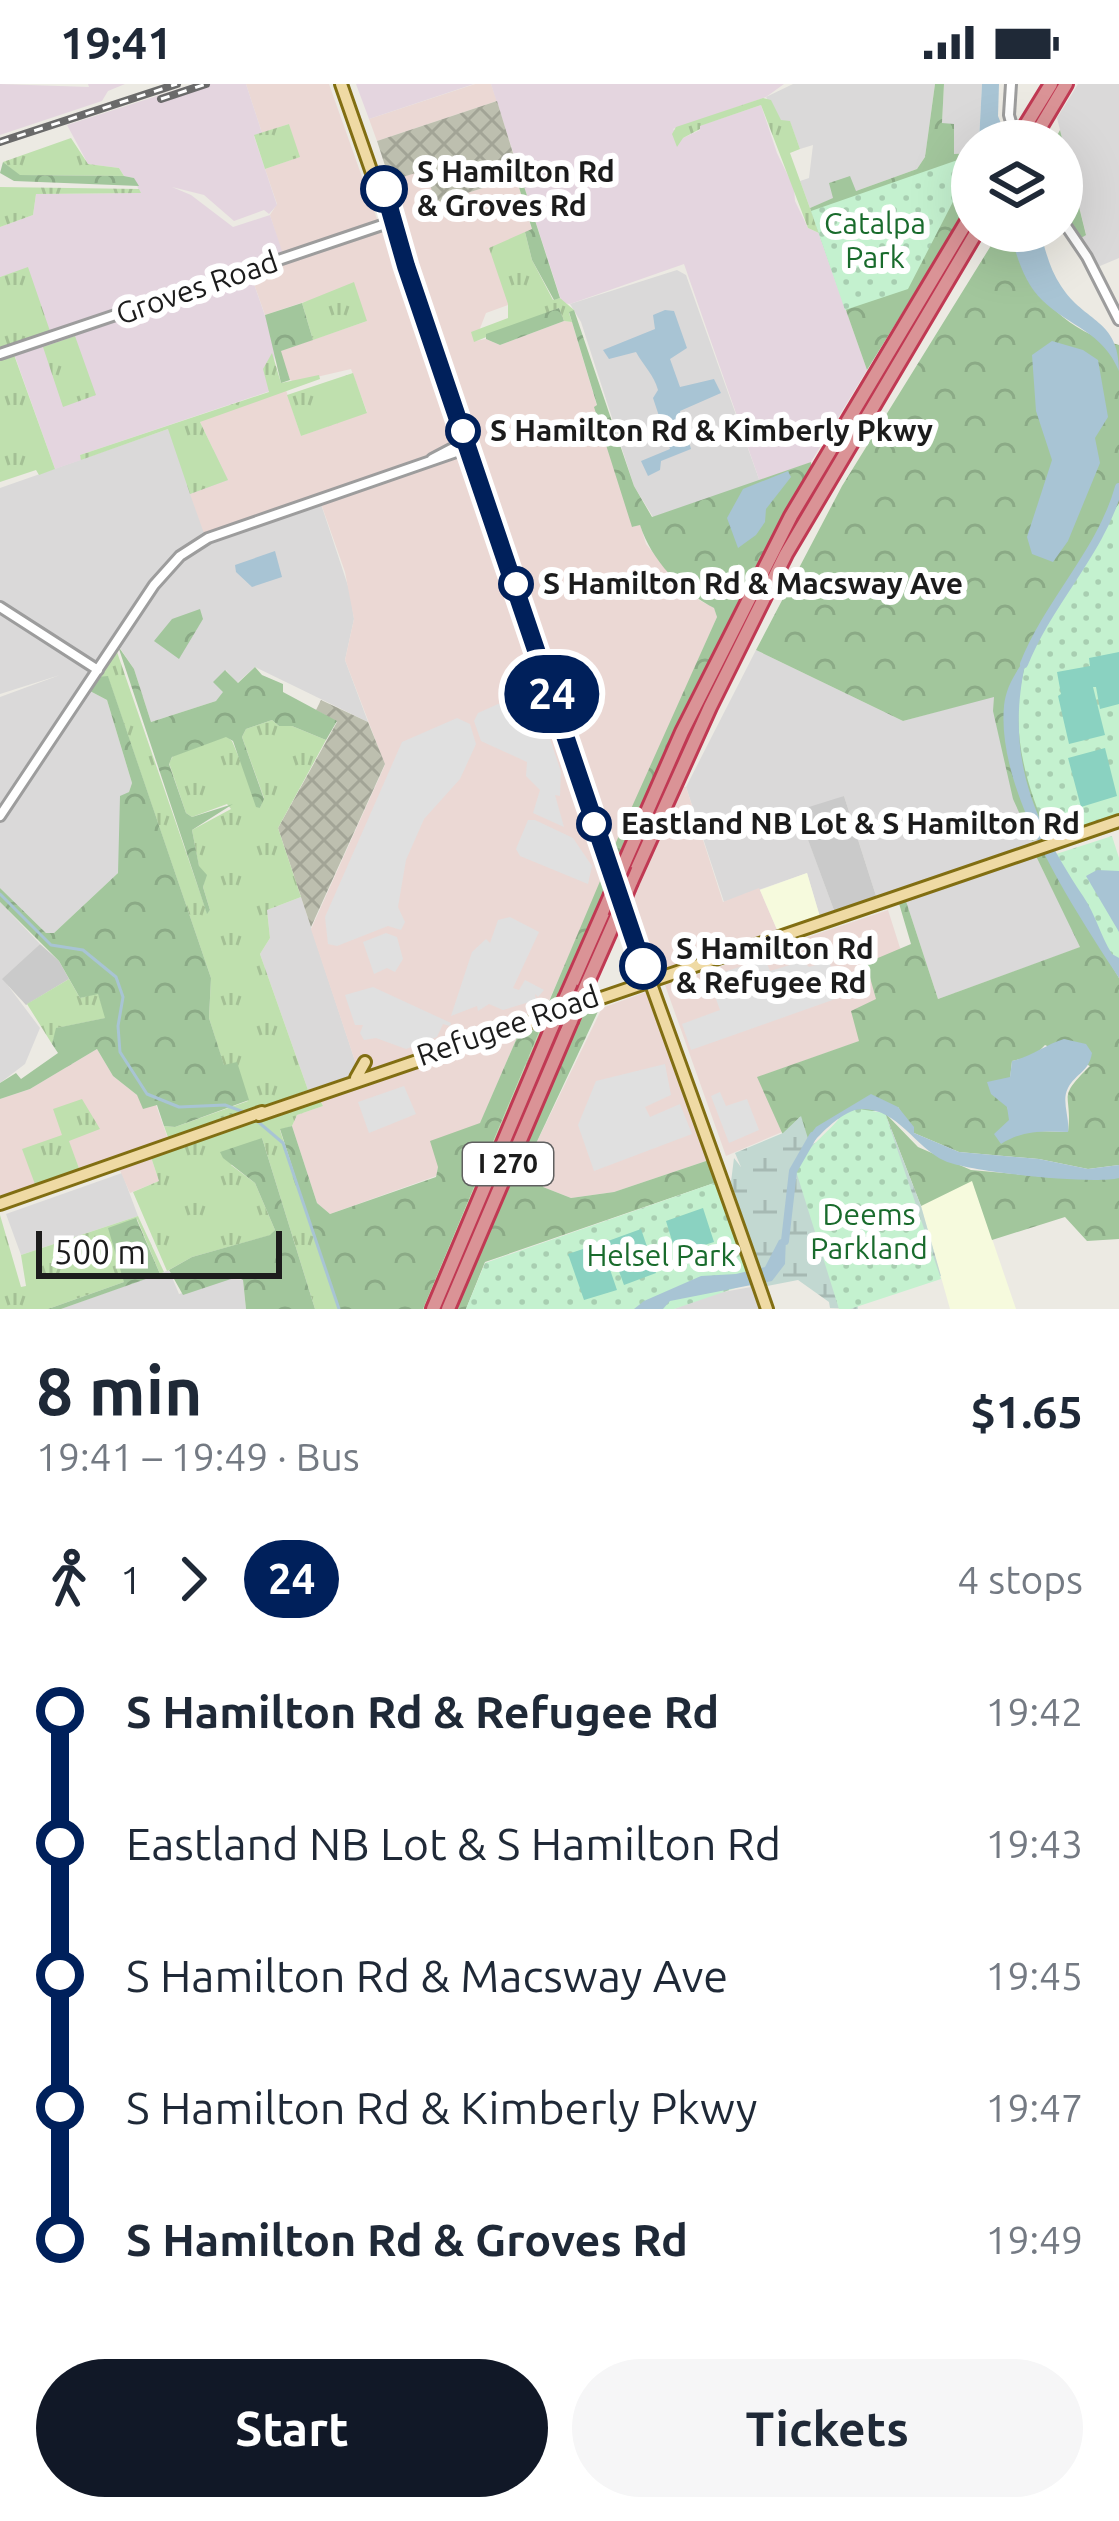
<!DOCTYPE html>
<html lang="en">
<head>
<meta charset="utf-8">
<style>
	:root { --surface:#fff; --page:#f6f6f7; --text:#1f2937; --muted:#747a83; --accent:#111827 }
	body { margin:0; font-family:Ubuntu,sans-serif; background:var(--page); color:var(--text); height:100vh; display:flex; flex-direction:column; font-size:45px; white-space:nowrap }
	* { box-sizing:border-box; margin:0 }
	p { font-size:39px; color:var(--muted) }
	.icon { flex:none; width:66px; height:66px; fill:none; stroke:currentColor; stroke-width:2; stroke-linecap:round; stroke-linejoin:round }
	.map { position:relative; height:1225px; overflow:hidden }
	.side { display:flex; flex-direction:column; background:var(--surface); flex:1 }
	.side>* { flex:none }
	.badge { padding:0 24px; border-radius:39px; font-size:42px; line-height:78px }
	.controls { position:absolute; left:951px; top:36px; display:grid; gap:24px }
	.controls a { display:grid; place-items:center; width:132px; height:132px; border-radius:50%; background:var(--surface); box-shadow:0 12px 48px #0002; font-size:60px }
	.scale { position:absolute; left:36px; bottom:30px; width:246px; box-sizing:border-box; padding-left:12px; border:6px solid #1c1c1c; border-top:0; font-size:33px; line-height:42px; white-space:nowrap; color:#1c1c1c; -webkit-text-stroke:9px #fff; paint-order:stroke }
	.map>.badge { position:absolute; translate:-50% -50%; box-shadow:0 0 0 6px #fff }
	.legs { display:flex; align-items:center; gap:18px; height:132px; padding:0 36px; font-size:39px }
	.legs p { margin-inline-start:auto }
	.summary { display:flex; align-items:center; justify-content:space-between; height:204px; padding:0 36px }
	h1 { font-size:66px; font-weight:700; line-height:90px }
	.cta { display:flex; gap:24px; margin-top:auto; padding:24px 36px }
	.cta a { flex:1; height:138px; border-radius:72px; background:var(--accent); color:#fff; font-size:48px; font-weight:700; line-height:138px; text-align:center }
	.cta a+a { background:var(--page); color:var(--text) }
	ul { padding:0 36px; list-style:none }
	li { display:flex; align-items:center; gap:42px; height:132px; font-size:45px }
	li i { display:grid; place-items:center; width:18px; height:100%; margin:0 15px; background:currentColor }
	li i::after { content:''; width:30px; height:30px; margin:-15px; border:9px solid; border-radius:50%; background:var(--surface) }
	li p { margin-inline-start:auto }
	li:first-child i { background:linear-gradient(#0000 50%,currentColor 0) }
	li:last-child i { background:linear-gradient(currentColor 50%,#0000 0) }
	.status { display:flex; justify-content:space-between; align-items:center; height:84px; padding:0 60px; background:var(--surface); direction:ltr }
	.status svg { height:33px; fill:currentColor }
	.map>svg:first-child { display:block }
	.residential { fill:#dad9d9 }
	.commercial { fill:#ebd8d4 }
	.industrial { fill:#e4d5df }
	.education { fill:#f6fadd }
	.religious { fill:#cacaca }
	.construction { fill:url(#construction-cross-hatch) }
	.grass { fill:url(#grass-tufts) }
	.forest { fill:url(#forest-crowns); fill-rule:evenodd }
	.wetland { fill:url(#wetland-marsh) }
	.park { fill:url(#park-dots) }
	.pitch { fill:#8ad2c1 }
	.parking { fill:#e0e0e0 }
	.water { fill:#a8c4d4 }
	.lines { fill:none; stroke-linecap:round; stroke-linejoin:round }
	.stream { stroke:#a8c4d4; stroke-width:3 }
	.river { stroke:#a8c4d4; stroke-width:8 }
	.tertiary-casing { stroke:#9d9d9d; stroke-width:14 }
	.primary-casing { stroke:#816e12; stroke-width:16 }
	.motorway-casing { stroke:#c03953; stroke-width:18 }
	.tertiary { stroke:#fff; stroke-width:8 }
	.primary { stroke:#efdaa4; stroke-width:10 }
	.motorway { stroke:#da9396; stroke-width:12 }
	.rail-casing { stroke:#6a6a6a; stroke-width:8 }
	.rail { stroke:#fff; stroke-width:3; stroke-dasharray:9; stroke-linecap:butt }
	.motorway-bridge-casing { stroke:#c03953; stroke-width:18; stroke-linecap:butt }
	.motorway-bridge { stroke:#da9396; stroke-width:12 }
	.line-1-casing { stroke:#fff; stroke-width:27 }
	.line-1 { stroke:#00205b; stroke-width:18 }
	.stop-1-dot { fill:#fff; stroke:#00205b; stroke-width:6 }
	.labels { text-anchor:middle; stroke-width:12; stroke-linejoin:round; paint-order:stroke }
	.shield { fill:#fff; stroke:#606060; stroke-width:3 }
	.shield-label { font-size:27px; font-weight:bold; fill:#1c1c1c }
	.stop-label { font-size:30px; font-weight:bold; fill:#1c1c1c; stroke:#fff; text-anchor:start }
	.park-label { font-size:30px; fill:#196b2c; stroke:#fff }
	.street-label { font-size:30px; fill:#1c1c1c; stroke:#fff }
</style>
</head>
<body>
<div class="status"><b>19:41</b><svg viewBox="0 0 49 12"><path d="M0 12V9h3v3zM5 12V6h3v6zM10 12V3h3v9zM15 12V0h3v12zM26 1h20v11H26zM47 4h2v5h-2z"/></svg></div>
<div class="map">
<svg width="1119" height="1225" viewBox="0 0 1119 1225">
	<defs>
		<pattern id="construction-cross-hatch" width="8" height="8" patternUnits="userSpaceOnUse" patternTransform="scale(3)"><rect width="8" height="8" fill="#bdbfaf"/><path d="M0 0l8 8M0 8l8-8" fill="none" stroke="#a2a496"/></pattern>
		<pattern id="grass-tufts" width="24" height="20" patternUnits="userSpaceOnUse" patternTransform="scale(3)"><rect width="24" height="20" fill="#bfe0ae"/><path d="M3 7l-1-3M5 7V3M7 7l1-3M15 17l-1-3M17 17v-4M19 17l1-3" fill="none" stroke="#a4c095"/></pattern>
		<pattern id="forest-crowns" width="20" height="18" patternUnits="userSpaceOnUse" patternTransform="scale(3)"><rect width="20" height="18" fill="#a2c69c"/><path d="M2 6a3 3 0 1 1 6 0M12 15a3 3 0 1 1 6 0" fill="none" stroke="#8baa86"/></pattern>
		<pattern id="wetland-marsh" width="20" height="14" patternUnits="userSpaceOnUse" patternTransform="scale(3)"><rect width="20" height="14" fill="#c2d8d1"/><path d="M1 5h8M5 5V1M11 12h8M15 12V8" fill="none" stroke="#a6b9b3"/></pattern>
		<pattern id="park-dots" width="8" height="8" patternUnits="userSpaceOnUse" patternTransform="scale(3)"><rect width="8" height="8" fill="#c4f1cf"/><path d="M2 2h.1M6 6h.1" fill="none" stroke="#a8ceb1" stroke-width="1.8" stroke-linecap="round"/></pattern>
	</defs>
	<rect width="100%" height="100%" fill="#eceae3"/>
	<path class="residential" d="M793 0H935L925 73 917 85 856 107 830 99 834 114 810 124 800 97 809 94 813 61 800 65 790 38 781 37 766 13Z
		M944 0H982L979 57H972V69L954 70 942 40Z
		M1078 0H1119V174L1100 182H1095L1078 156 1086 150 1057 34Z
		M677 186 686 191 760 398 653 433 634 402 581 238 570 220Z
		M168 345 319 414 350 508 354 535 345 576 368 638 255 583 237 599 226 586 223 612 216 617 151 638 134 585 116 558 88 606 107 616 132 699 129 708 120 713 121 780 118 789 54 849H46L0 804V731L4 725 0 721V613L60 591 0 610V404Z
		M756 566 903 637 994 612 1032 756 1038 755 1040 759 877 815 844 712 800 733 835 829 820 833 807 789 724 818 686 703Z
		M1035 770 1081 863 938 915 905 814Z
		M301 813 359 989 308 1006 260 870 270 854 267 826Z
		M0 818 40 860 3 895 40 944 25 980 0 999Z
		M122 1089 138 1132 21 1171 6 1130Z
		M169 1186 179 1210 226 1195 243 1196 246 1225H61Z
		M751 1203 755 1204 763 1225H674L712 1210Z"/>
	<path class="commercial" d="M246 0H329L377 135 400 126 390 97 425 85 437 119 516 93 532 146 511 157 508 221 486 229 475 257 486 255 500 261 564 237 572 238 633 443 640 440 646 460 686 509 714 524 717 533 548 919 556 924 359 989 311 845 385 681 345 576 354 535 345 488 319 414 206 455 190 410 228 396 200 338 209 332 286 306 301 352 367 328 351 285 295 298 290 296 280 267 367 237 307 217 265 231 248 183 282 170 270 131 277 120 265 85 299 73 289 40 262 49Z
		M475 0H491L497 17 377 57 369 35Z
		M678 701 686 703 723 818 759 804 778 848 662 887 654 884 628 815Z
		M888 826 901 867 860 957 758 993 782 1048 726 1072 665 901Z
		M646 908 709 1076 614 1108 571 1114 543 1103 532 1068 602 924Z
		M519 949 480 1040 438 1083 436 1092 330 1130 317 1119 292 1042 297 1031 323 1022 320 1016Z
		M97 965 113 992 137 1011 156 1021 172 1066 151 1073 159 1097 130 1109 115 1075 80 1087 68 1056 62 1051 36 1103 0 1115V1015L30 1005Z"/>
	<path class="industrial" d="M0 0 89 3 88 0H125L108 7 102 17 0 51Z
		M194 0H246L262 49 254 52 277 121 269 130 264 126 234 137 204 111 172 103 191 111 233 143 270 131 283 170 248 183 276 263 270 307 80 371 81 376 55 385 12 264 28 184 0 193V143L33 131 36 110 140 109 134 94 124 92 119 84 88 80 67 41Z
		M356 0H474L369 35Z
		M491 0H784L766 13 673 45 683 54 700 46 699 42 761 21 777 69 794 104 795 117 808 144 819 149 867 286 811 378 760 398 684 180 570 220 562 219Z"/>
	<path class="education" d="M807 789 820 833 778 848 760 806Z
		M972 1096 1016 1225H950L921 1122Z"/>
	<path class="religious" d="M844 712 877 815 835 829 800 734 795 735 793 728Z
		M40 860 59 877 69 895 26 921 2 895Z"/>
	<path class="construction" d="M497 17 520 92 436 119 425 86 390 97 377 57Z
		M321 616 368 638 385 680 311 843 278 744 337 638 316 626Z"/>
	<path class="grass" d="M763 14 771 16 781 36 790 37 800 65 790 69 819 149 808 144 761 21 700 42V45L683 54 677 63 672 50 676 43Z
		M289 40 300 73 265 85 254 51Z
		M71 54 88 80 119 84 124 92 19 91 3 78Z
		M0 103 139 105 141 109 36 110 33 131 0 143Z
		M525 148 532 176 553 216 560 214 574 226 569 229 572 238 564 237 559 224 474 258 471 248 508 234V220L489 164Z
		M28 183 51 250 0 268V193Z
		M354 198 367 237 313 256 302 219Z
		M75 252 96 311 63 323 43 263Z
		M13 268 55 385 39 391 36 386 0 398V273Z
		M272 269 281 299 319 291 320 295 200 338 228 396 190 410 168 345 81 376 80 371 269 308 263 285Z
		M353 289 367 329 301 352 287 311Z
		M116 565 207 829 210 826 203 803 206 791 199 783 192 746 231 725 227 720 192 733 186 729 169 679 173 672 226 652 232 657 260 724 264 714 242 653 246 645 272 636 279 642H292L326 656 278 744 301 813 267 826 270 854 260 870 308 1006 169 1056 164 1042 175 1043 248 1017 224 982 209 934 211 894 108 593H97Z
		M69 895 80 914 98 909 106 934 57 944 52 960 27 920Z
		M549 938 428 1225H423L542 941Z
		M82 1015 100 1045 69 1057 80 1087 36 1103 22 1065 62 1051 53 1025Z
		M320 1016 323 1022 297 1031 292 1042 280 1046 338 1225H315L262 1054 231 1081 255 1099 275 1146 271 1151 192 1173 167 1187 133 1108 159 1097 151 1073Z
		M0 1131 21 1203 26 1202 21 1171 138 1132 164 1188 160 1190 137 1135 124 1198 48 1225H0Z"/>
	<path class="forest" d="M935 0H944L942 39 954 40V70L972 69V116L867 286 810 124 833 114 829 99 850 92 856 107 917 85 925 73Z
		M1060 46 1086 151 1078 156 1062 131V57H1054Z
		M3 78 20 91 124 92 134 94 139 102 14 97 0 89Z
		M522 96 560 214 554 216 532 176 525 148 532 145 517 97Z
		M1000 147H1010C1026 204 1060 245 1119 261V420L1063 504 1027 572 1048 751 1032 757 1013 715 993 627 994 613 903 637 756 566 842 402Z
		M302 219 313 256 281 267 290 296 281 299 265 231Z
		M559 224 564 237 500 261 486 255V250Z
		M574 226 634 402 652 433 811 378 812 384 705 588 618 781 613 765 717 533 714 524C680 506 652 477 640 441L632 443 594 323 597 321 569 228Z
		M200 525 203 535 179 575 154 557 172 535Z
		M118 562 134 585 151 638 216 617 223 608 213 598 225 586 238 599 255 583 262 591 283 600V608L337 637 326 656 292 642H279L272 636 246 645 242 653 264 715 260 724 256 723 233 657 226 653 172 673 169 680 186 729 192 733 233 720 192 746 199 782 207 791 203 803 210 826 207 830Z
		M108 592 211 894 209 934 224 981 237 978 249 1016 175 1043 164 1042 157 1021 143 1025 137 1011 113 992 97 965 30 1005 0 1015V999L16 989 21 995 58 969 52 960 56 944 105 934 98 910 80 914 59 877 0 818V804L46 849H54L118 789 120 712 129 708 132 699 107 616 88 606 97 593Z
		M1044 767 1119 894V1081L1088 1085 1039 1075 959 1068 914 1049 898 1023C867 1029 827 1029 807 1055L800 1033 783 1051 757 993 859 957 851 927 876 915 866 879 911 860 898 816 905 814 938 915 1080 863 1035 770ZM1045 961 1090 982C1055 1016 1073 1008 1068 1048L1035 1047 1015 1051 1007 1022 1012 977 1034 972Z
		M606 783 611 798 556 924 548 920Z
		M601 921 532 1068 543 1103 571 1114 614 1108 709 1076 717 1098 485 1178 466 1225H454L580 925Z
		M542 941 423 1225H338L280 1045 292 1042 317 1119 330 1130 436 1093 438 1083 430 1057 480 1039 519 949Z
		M885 1029 918 1063 971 1086 1058 1094H1119V1155L1087 1157 1065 1133 992 1156 972 1097 921 1122Z
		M262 1054 315 1225H246L243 1196 237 1193 183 1211 169 1186 192 1173 270 1151 275 1146 255 1099 223 1074 220 1068Z
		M136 1134 160 1190 61 1225H48L124 1198 108 1144Z"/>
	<path class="wetland" d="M885 1029 921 1122 941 1192 857 1218 858 1225 830 1224 829 1218 798 1196 751 1205 740 1170 752 1163 731 1098 734 1074 741 1083 735 1069 783 1049 801 1032 810 1061Z"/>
	<path class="park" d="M972 71V88L957 110 908 205 845 226 811 127Z
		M1119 420V733L1051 757C1008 664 1003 591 1063 504 1070 494 1079 485 1085 475 1097 457 1104 435 1119 420Z
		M1112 752 1119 774V875L1114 877 1053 771Z
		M859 1025 885 1029 941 1195 850 1225H839L796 1087C811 1056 827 1052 844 1028Z
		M717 1098 753 1198 674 1225H466L485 1179Z"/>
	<path class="pitch" d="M1119 568V620L1100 625 1096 603H1093L1105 651 1069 660 1058 612 1061 610 1057 588 1090 582 1089 574Z
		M1105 664 1117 712 1081 723 1068 674Z
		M703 1124 714 1158 676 1170 666 1137Z
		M641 1145 656 1189 624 1201 608 1157Z
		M601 1159 617 1206 584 1216 568 1170Z"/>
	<path class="parking" d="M498 620 527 626 539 634 548 649 561 688 560 712 555 711 564 743 533 729 540 706 526 692 527 678 481 657 474 637 478 629Z
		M457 634 470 640 476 660 460 695 424 735 406 776 398 823 405 838 401 846 388 842 337 862 328 860 325 833 402 658Z
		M528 736H535L573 754 592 782 588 800 520 772 516 765Z
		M510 833 539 848 513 904 519 906 525 896 544 906 538 913 535 910 536 916 503 926 489 920 478 927 477 922 451 932 472 868 486 855 490 859 498 836Z
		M386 849 397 853 403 875 395 888 387 884 374 890 363 858Z
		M765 875 770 887 803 877 809 883 829 877 841 913 691 966 682 940 720 926 708 893Z
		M373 903 451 939 450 942 443 940 437 953 406 965 376 954 364 956 360 949 363 941H355L345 911Z
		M665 980 671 1011 645 1023 650 1033 680 1020 692 1050 594 1087 578 1041 596 997Z
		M404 1002 416 1030 369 1049 358 1018Z
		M720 1008 726 1022 747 1015 759 1046 729 1059 711 1012Z"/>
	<path class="water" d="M982 0H999L998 32 1008 57H979Z
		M1010 147H1040C1045 165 1050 186 1061 202 1085 239 1119 235 1119 287 1102 247 1071 244 1042 216 1024 199 1016 171 1010 147Z
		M665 226 674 227 687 264 670 275 680 303 714 295 721 309 680 327 691 365 661 377 660 386 648 392 641 377 670 365 653 314 658 306C654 291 643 281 636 268L609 275 603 266 655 245 653 231Z
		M1052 257 1083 266 1098 276 1108 333 1095 354 1100 379 1068 457 1053 478 1032 470 1027 453 1052 376 1036 327 1032 271Z
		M788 387 791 393 766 425 765 438 756 451 738 464 727 434 743 405Z
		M275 467 282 493 252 503 236 488 235 481Z
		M1027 572C1004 667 1031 734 1083 812 1096 831 1100 851 1112 870L1119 874V894C1074 825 996 708 1004 622 1006 602 1016 588 1027 572Z
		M1097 786 1119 787V848L1086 792Z
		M1064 955 1086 960 1092 969C1089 988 1076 989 1068 1004 1061 1017 1070 1034 1068 1048 1043 1047 1023 1046 1001 1060L994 1050 1009 1036 1007 1023 991 1010 987 998 1010 993 1012 977C1032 972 1045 961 1064 955Z
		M871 1010 898 1023 914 1043V1049L959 1068 1039 1075 1088 1085 1119 1081V1094C1093 1101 970 1088 945 1077 914 1063 898 1024 861 1025 843 1026 821 1049 810 1062L807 1055 816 1043Z
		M786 1153 785 1180 772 1197 670 1217 663 1225H634L644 1217 701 1192 736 1190 765 1183 779 1156Z"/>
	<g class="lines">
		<path class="stream" d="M0 810 51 861 83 866 116 893 123 913 118 942 120 968 147 1010 179 1023 225 1021 249 1030
			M256 1036 283 1059 339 1225"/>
		<path class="river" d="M1024 580C1049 517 1101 468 1119 403
			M785 1157 793 1087 813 1052"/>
		<defs>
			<path id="tertiary" d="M1011 0 1009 31 1016 57
				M1062 136 1087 173 1119 236
				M0 270 394 137
				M432 375 451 365 467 363
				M0 523 98 586
				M0 732 154 501 180 472 208 454 468 364"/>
			<path id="primary" d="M341 0 542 577
				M542 575 566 655 595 726
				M591 720V730C648 896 710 1059 767 1225
				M356 994 365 978
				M259 1031 1119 737
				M0 1120 262 1028"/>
			<path id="motorway" d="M1016 57 1051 0
				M1032 57 1066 0
				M624 780 682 648 791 432 972 129
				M631 798 710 623 786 470 977 147
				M585 904 616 834
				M566 913 610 813
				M433 1225 552 943
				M448 1225 571 937"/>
		</defs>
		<use href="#tertiary" class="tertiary-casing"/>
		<use href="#primary" class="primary-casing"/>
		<use href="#motorway" class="motorway-casing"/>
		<use href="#tertiary" class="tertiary"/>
		<use href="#primary" class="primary"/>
		<use href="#motorway" class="motorway"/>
		<defs>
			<path id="rail" d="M161 15 206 0
				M0 58 177 0"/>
		</defs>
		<use href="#rail" class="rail-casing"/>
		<use href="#rail" class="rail"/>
		<defs>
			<path id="motorway-bridge" d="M610 813 624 780
				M616 834 631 798
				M571 937 585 904
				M552 943 566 913"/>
		</defs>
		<use href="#motorway-bridge" class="motorway-bridge-casing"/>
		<use href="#motorway-bridge" class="motorway-bridge"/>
	</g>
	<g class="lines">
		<defs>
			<path id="line-1" d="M384 105 406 182 643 882"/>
		</defs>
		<use href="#line-1" class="line-1-casing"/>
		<use href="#line-1" class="line-1"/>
	</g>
	<g class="stop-1-dot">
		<circle cx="384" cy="105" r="21"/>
		<circle cx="463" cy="347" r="15"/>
		<circle cx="516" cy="500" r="15"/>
		<circle cx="594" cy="740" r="15"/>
		<circle cx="643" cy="882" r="21"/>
	</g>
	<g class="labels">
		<rect class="shield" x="463" y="1059" width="90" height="42" rx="9"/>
		<g class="shield-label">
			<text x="508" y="1089">I 270</text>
		</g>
		<g class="stop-label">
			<text x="417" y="98">S Hamilton Rd<tspan x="417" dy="34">&amp; Groves Rd</tspan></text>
			<text x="490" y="357">S Hamilton Rd &amp; Kimberly Pkwy</text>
			<text x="543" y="510">S Hamilton Rd &amp; Macsway Ave</text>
			<text x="621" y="750">Eastland NB Lot &amp; S Hamilton Rd</text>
			<text x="676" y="875">S Hamilton Rd<tspan x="676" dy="34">&amp; Refugee Rd</tspan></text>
		</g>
		<g class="park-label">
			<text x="875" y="150">Catalpa<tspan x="875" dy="34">Park</tspan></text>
			<text x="869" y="1141">Deems<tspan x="869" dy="34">Parkland</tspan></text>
			<text x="661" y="1182">Helsel Park</text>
		</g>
		<g class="street-label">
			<text transform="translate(197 204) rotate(-19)" y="10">Groves Road</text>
			<text transform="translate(508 942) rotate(-19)" y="10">Refugee Road</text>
		</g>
	</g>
</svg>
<div class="controls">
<a><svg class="icon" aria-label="layers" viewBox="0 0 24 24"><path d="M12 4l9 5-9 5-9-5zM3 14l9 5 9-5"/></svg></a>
</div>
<div class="scale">500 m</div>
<b class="badge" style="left:552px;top:610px;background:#00205b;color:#fff">24</b>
</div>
<section class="side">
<div class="summary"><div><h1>8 min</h1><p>19:41 – 19:49 · Bus</p></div><b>$1.65</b></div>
<div class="legs"><svg class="icon" aria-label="walk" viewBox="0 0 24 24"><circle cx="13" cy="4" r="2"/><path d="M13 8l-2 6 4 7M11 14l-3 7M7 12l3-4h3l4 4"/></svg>1<svg class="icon" aria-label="forward" viewBox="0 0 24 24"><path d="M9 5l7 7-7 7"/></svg><b class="badge" style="background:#00205b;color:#fff">24</b><p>4 stops</p></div>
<ul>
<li><i style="color:#00205b"></i><b>S Hamilton Rd &amp; Refugee Rd</b><p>19:42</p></li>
<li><i style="color:#00205b"></i><span>Eastland NB Lot &amp; S Hamilton Rd</span><p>19:43</p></li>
<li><i style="color:#00205b"></i><span>S Hamilton Rd &amp; Macsway Ave</span><p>19:45</p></li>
<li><i style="color:#00205b"></i><span>S Hamilton Rd &amp; Kimberly Pkwy</span><p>19:47</p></li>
<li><i style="color:#00205b"></i><b>S Hamilton Rd &amp; Groves Rd</b><p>19:49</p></li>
</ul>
<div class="cta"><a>Start</a><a>Tickets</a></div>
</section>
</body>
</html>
